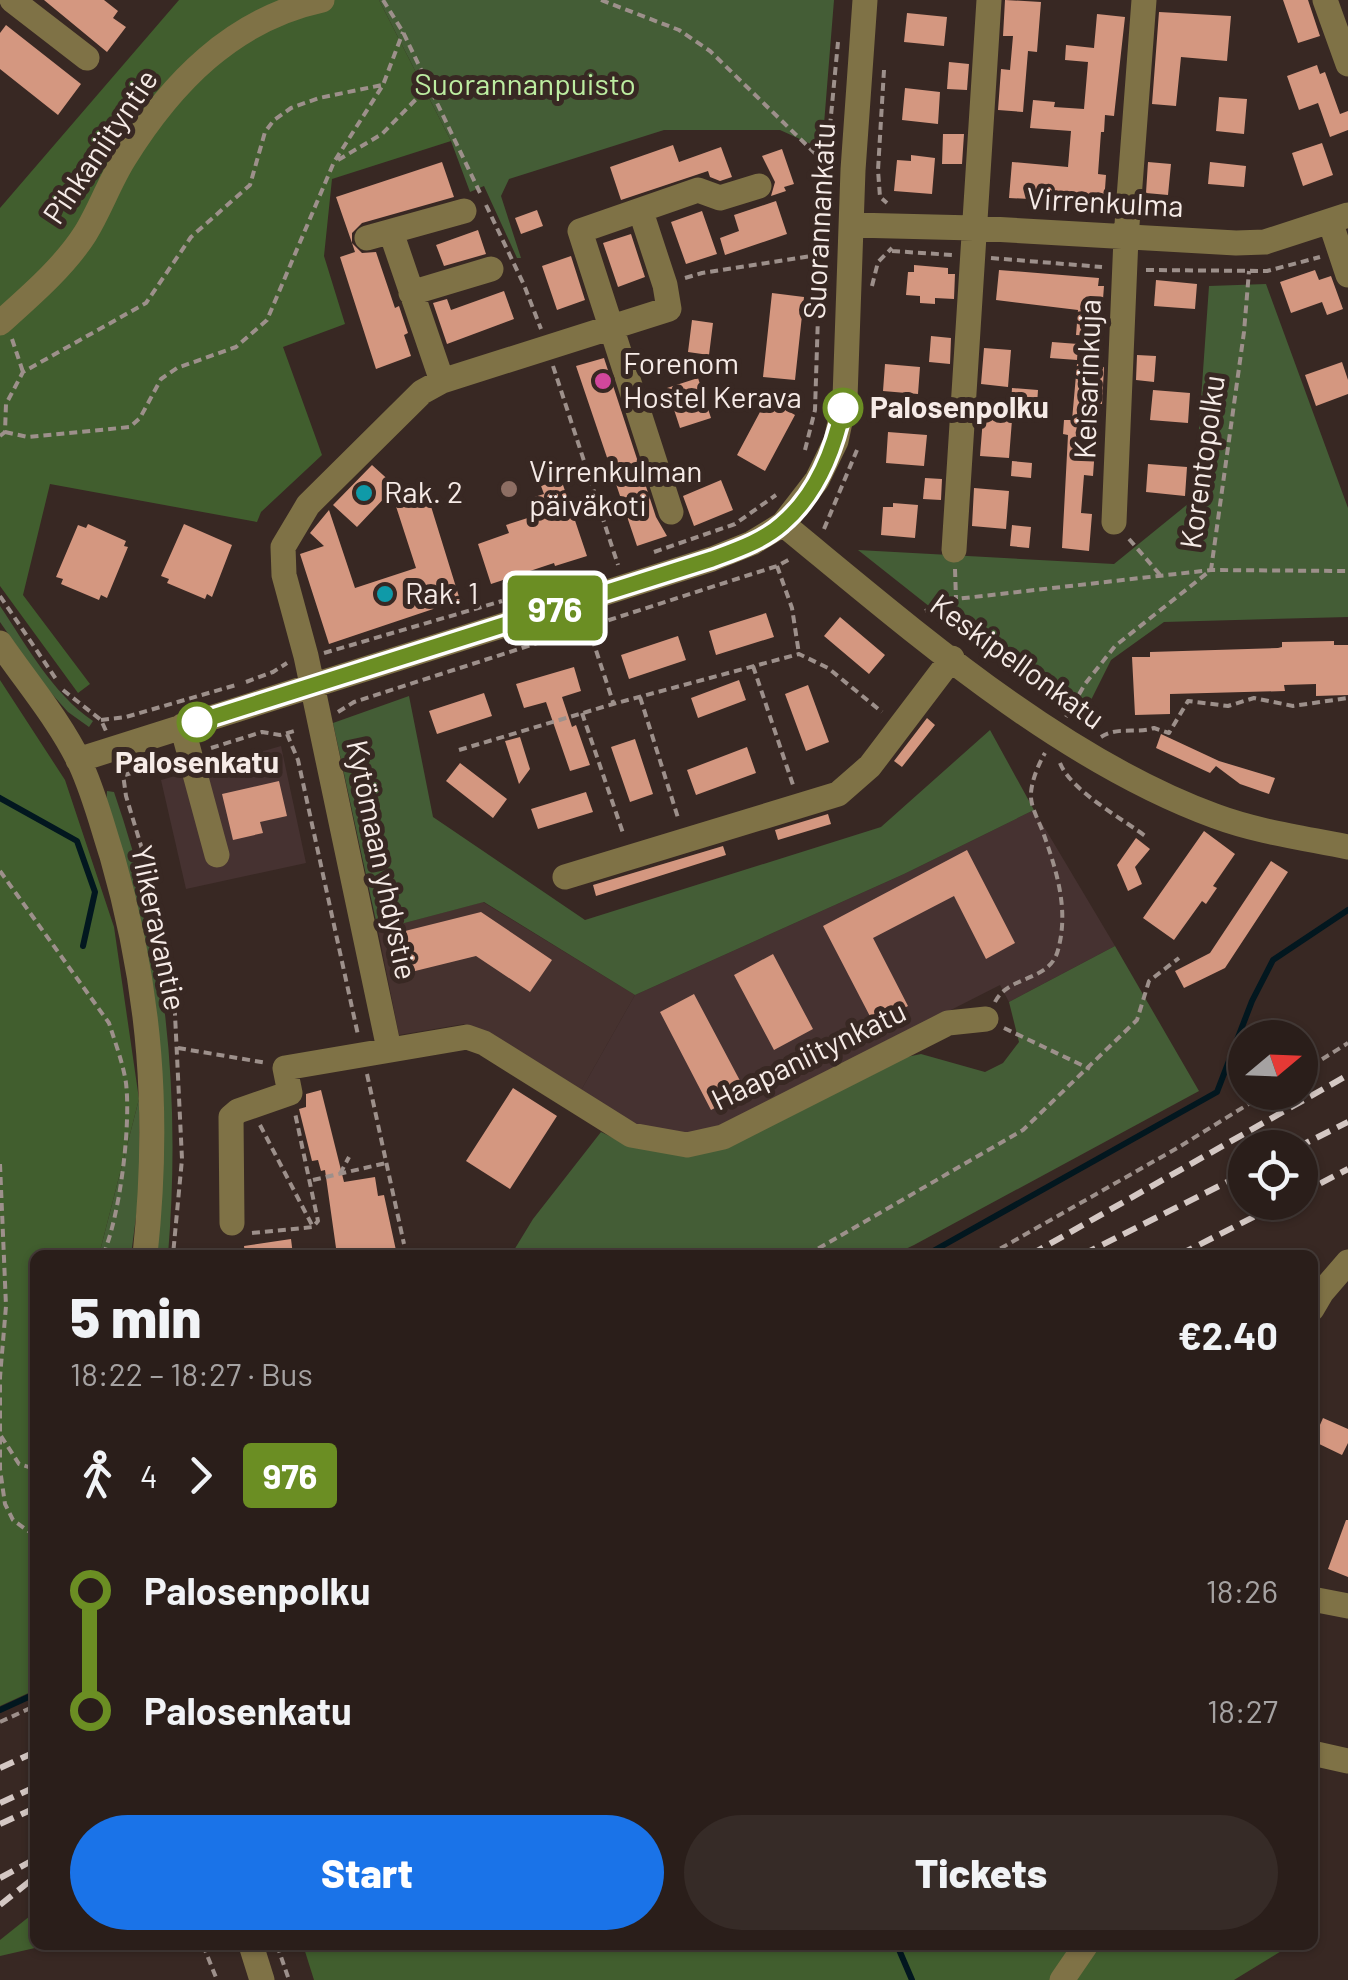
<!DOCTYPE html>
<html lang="en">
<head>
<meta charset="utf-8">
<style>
	:root { --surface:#2a1e1a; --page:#362b27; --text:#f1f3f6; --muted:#a5a2a2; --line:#463c39; --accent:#1a73e8 }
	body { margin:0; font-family:Barlow,sans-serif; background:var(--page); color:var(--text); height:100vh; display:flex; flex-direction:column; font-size:38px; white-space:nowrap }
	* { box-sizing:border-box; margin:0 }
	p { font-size:32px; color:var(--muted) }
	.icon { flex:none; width:55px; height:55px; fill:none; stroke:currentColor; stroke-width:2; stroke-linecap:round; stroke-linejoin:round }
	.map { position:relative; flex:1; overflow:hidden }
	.sheet { position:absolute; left:30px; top:1250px; width:1288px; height:700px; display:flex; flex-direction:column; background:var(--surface); border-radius:15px; box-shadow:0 2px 8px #0004,0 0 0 2px var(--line) }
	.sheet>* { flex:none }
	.badge { padding:0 20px; border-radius:8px; font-size:35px; line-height:65px }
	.needle { width:65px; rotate:71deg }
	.fabs { position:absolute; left:1228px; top:1020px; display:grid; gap:20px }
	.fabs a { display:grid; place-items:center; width:90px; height:90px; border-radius:50%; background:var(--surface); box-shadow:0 2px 8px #0004,0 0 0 2px var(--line); font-size:50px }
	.map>.badge { position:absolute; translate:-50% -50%; box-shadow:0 0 0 5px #fff }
	.legs { display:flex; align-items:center; gap:15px; height:110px; padding:0 40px; font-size:32px }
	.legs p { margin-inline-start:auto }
	.head { display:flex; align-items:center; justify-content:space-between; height:170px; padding:0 40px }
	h1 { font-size:55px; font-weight:800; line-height:75px }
	.button { display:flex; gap:20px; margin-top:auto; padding:20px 40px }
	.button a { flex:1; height:115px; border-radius:60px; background:var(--accent); color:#fff; font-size:40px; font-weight:800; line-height:115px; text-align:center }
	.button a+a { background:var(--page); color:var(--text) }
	ul { padding:0 40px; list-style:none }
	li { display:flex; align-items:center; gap:35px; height:120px; font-size:38px }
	li i { display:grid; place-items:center; width:15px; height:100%; margin:0 12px; background:currentColor }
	li i::after { content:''; width:25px; height:25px; margin:-12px; border:8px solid; border-radius:50%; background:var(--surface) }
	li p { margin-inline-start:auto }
	li:first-child i { background:linear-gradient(#0000 50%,currentColor 0) }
	li:last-child i { background:linear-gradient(currentColor 50%,#0000 0) }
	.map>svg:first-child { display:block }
	.commercial { fill:#46322f }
	.industrial { fill:#463231 }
	.green { fill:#445d36 }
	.forest { fill:#415e2e }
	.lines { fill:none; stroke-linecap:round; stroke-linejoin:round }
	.stream { stroke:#02171f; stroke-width:6 }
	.building { fill:#d49780 }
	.path { stroke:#9d908b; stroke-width:4; stroke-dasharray:8 5; stroke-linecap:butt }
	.minor { stroke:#7f7246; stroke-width:25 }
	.rail { stroke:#d4c8c4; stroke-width:6; stroke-dasharray:15 8; stroke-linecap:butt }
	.line-1-casing { stroke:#fff; stroke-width:22 }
	.line-1 { stroke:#6b8e23; stroke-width:15 }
	.hotel-dot { fill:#d1479c; stroke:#382823; stroke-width:4 }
	.stop-1-dot { fill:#fff; stroke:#6b8e23; stroke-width:5 }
	.education-dot { fill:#8d6e63; stroke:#382823; stroke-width:4 }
	.culture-dot { fill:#0f9aa8; stroke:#382823; stroke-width:4 }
	.labels { text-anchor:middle; stroke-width:10; stroke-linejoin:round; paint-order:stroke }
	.park-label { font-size:30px; fill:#bdeda1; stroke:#382823 }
	.street-label { font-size:30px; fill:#f6ebe7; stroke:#382823 }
	.poi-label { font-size:30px; fill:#f6ebe7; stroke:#382823; text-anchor:start }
	.stop-label { font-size:30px; font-weight:bold; fill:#f6ebe7; stroke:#382823; text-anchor:start }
</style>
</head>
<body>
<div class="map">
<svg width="1348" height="1980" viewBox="0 0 1348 1980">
	<rect width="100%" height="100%" fill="#382823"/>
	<path class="commercial" d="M483 902 635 995 579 1094 464 1024 399 1035 378 930Z"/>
	<path class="industrial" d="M281 746 306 863 186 889 161 780Z
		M1034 810 1115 946 1009 1002 1000 985 723 1126 688 1134 638 1126 579 1094 635 995 904 874Z"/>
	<path class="green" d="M379 0H834L822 149 780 130H664L509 179 501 196 521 258H517L484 186 470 192 451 141Z
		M1266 284 1348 508V617L1164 622 1111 660 1082 718 1011 671 858 550 1114 564 1194 499 1209 286Z
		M0 606C27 646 52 693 93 721L89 727 68 712 43 684 0 622Z
		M409 696 433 817 585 920 881 827 990 730 1034 810 904 874 635 995 484 902 378 930 333 723Z
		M107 791 114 792C167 944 181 1096 168 1255H153L160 1199 106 808Z
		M1115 946 1199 1091 914 1245 893 1255H511L533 1219 601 1132 628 1145 682 1154 902 1058 921 1054 985 1072 1003 1063 1019 1042 1009 1002Z
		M139 1099 140 1187 131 1255H99Z"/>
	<path class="forest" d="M179 0H379L451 141 332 179 324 256 345 324 283 347 322 455 261 512 257 522 50 484 23 595 90 684 78 693 0 586V208Z
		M0 680 65 780 114 927 139 1099 99 1255H35V1690L0 1706Z
		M35 1912V1945H48L0 1956V1940Z
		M303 1945H1291L1234 1980H314Z"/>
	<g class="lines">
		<path class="stream" d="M0 798 77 841 95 892 83 946
			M926 1255 1217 1092 1252 1001 1273 960 1348 910
			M0 1710 35 1694
			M897 1945 912 1980"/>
	</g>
	<path class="building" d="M44 0H104L118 11 113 18 126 27 107 52Z
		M1005 0 1041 2 1037 52 1028 51 1023 112 998 110 1001 69 1010 70 1013 36H1003Z
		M1283 0H1308L1320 36 1298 43Z
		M1159 12 1231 16 1227 61 1181 57 1176 106 1152 104Z
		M907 13 947 17 944 46 904 42Z
		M1097 14 1125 17 1114 116 1105 115 1104 132H1101L1098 174 1106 175 1104 203 1009 198 1012 162 1068 167 1071 131 1030 128 1033 100 1055 102 1054 107 1084 109 1088 62 1065 60 1066 45 1094 48Z
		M6 25 81 84 58 115 0 69V33Z
		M949 62 969 64 967 90 947 89Z
		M1317 65 1320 74 1325 72 1340 114 1348 111V130L1330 137 1318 103 1299 110 1287 76Z
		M905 88 940 92 938 124 902 120Z
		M1219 97 1247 99 1244 134 1216 131Z
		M943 134H964L962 164H942Z
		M1322 143 1333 175 1303 186 1292 153Z
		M673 145 679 162 721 147 732 177 720 181 710 177 708 171 621 200 610 167Z
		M782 149 794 184 784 187 786 191 771 196 775 182 762 156Z
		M911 155 935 158 932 194 894 191 897 160 911 161Z
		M442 162 454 197 362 223 352 233V243L336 197Z
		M1148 162 1171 164 1168 195 1146 193Z
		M1210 162 1246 166 1244 187 1208 184Z
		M776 201 787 234 725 255 720 238 739 231 734 215Z
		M537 210 543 226 521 234 515 218Z
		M702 211 717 254 686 264 671 222Z
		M478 230 486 254 444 266 436 245Z
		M631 234 645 277 618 287 603 243Z
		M352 243 362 253 376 252 395 308 399 306 408 333 404 335 411 356 376 369 340 257 355 252Z
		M571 256 585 300 557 310 542 266Z
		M914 265 948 268V274H955L954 299 935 298V304L920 303V296L906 295 908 272H914Z
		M999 270 1099 278 1098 286H1104L1102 312 1095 311 1093 336 1076 335 1078 310 996 300Z
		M1315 270 1319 280 1331 276 1343 309 1327 315 1322 302 1291 313 1280 282Z
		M1156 280 1197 284 1195 309 1154 306Z
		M504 291 514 319 447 344 433 303 447 299 451 310Z
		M772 293 804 297 795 380 763 377Z
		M692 320 713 323 709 355 688 352Z
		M931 336 951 338 950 364 929 362Z
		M1052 342 1078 344 1077 360 1050 358Z
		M984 348 1011 350 1008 387 981 384Z
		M1137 355 1156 356 1154 382 1136 380Z
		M604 358 656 517 667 536 637 546 576 366Z
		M1342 362 1348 380V394L1316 406 1305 375Z
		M885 364 920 367 918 394 883 391Z
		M1077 364 1104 367 1102 404H1092L1089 433 1096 434 1093 476 1084 475 1081 513 1092 514 1089 551 1062 548 1068 435 1063 434 1064 420H1072Z
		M698 378 711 418 680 428 667 388Z
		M1012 388 1038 390 1037 405 1011 403Z
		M1153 390 1190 393 1188 423 1150 420Z
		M767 399 795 415 765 471 737 455Z
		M983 418 1012 420 1009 458 980 456Z
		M888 432 927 435 924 466 886 463Z
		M1012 461 1032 463 1031 478 1011 476Z
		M1148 464 1187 467 1185 496 1146 492Z
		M372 465 404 494 425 487 460 600 329 644 300 554 324 546 310 533 329 510 355 588 416 568 391 491 357 527 333 505Z
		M925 478 942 479 941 500 923 499Z
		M561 479 587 556 555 566 554 563 491 584 478 544 509 533 506 525 537 515 531 498 544 494 541 486Z
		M721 480 733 510 694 526 683 496Z
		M974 488 1009 491 1006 529 972 526Z
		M893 503 918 505 915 538 881 535 883 507H893Z
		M88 524 126 541 124 546 128 547 107 598 101 595 99 600 61 584 63 579 56 577 78 525 86 528Z
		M184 524 232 545 212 597 207 594 205 599 167 583 169 579 161 576Z
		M1012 525 1031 527 1029 548 1010 546Z
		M766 613 774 637 716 655 709 631Z
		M840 617 885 655 869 674 824 636Z
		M678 636 686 660 629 679 621 655Z
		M1334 641V645H1348V695L1316 696V684L1284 685 1285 691 1170 694V714L1135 715 1132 657H1150V652L1278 648 1282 647V642Z
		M574 667 581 691 562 697 572 727 576 725 590 765 570 771 546 702 524 708 516 684Z
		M739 680 746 700 698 718 691 698Z
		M808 685 829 742 806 751 785 694Z
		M484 693 492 716 437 734 429 711Z
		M927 718 935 725 902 767 894 761Z
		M1161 734 1219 761 1275 778 1269 794 1240 784 1216 766 1210 773 1156 748Z
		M520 737 530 769 519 784 505 741Z
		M635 739 653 794 630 802 611 747Z
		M747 747 756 773 696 795 687 770Z
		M460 763 507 799 493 818 446 781Z
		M279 781 287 816 260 822 263 833 233 840 222 794Z
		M586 792 593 812 538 829 531 809Z
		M828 814 831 824 778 840 775 830Z
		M1204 831 1235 854 1213 886 1217 888 1206 904 1202 901 1174 940 1143 918Z
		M1136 838 1150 849 1135 867 1142 884 1128 891 1117 865Z
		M723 846 726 855 596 896 593 885Z
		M967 850 1015 943 986 959 954 896 873 938 908 1006 874 1024 823 926Z
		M1271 861 1288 872 1225 968 1184 988 1175 971 1210 953Z
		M481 912 552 960 530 992 476 956 407 973 397 933Z
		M773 954 813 1029 774 1050 734 975Z
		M694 994 746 1092 711 1110 660 1012Z
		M513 1088 557 1116 510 1189 466 1161Z
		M321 1090 344 1182 375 1177 378 1196 384 1195 397 1255H337L325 1170 321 1171 318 1160 312 1161 299 1109 306 1107V1094Z
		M291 1239 293 1255H245L244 1246Z
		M1323 1418 1348 1429V1443L1342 1455 1313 1441Z
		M1346 1520H1348V1577L1328 1569Z"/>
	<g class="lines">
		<path class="path" d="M383 0 403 32 482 197
			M601 0 679 30 710 51 824 162
			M884 70 878 170 880 197 887 203
			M338 160 382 134 427 88
			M486 205 524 285 541 329
			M892 251 952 255
			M991 258 1102 267
			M1146 270 1267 271 1320 257
			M685 278 702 273 818 255
			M872 286 878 262 892 248
			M12 339 23 372
			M553 366 618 565
			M5 432 28 437 130 427 140 418 161 379 177 368 236 347 267 320 334 162 383 85 403 32
			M0 436 5 432 6 404 23 372 146 303 191 237 250 185 265 132 274 120 291 108 319 98 382 85
			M805 450 815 410 821 221 838 42
			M824 529 857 450
			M1129 539 1162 577
			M654 552 735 524 776 495
			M777 566 792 608 799 654
			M955 569 956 599
			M0 596 58 682
			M925 611 956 599 1211 570 1348 571
			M588 626 613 702
			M324 653 502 601
			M753 666 793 785
			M246 682 273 672 287 663
			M63 690 101 720 106 731
			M640 697 679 821
			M338 712 354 702 777 566 792 558
			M582 713 624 836
			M1066 717 1085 684 1115 646 1211 570 1244 332 1249 271
			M101 720 126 717 236 685
			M287 734 298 760 358 1035
			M1101 737C1118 726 1136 734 1154 728L1169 733 1188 701 1228 706 1254 698 1293 706 1348 698
			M211 748 262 732 280 735 298 730
			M459 750 613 704 799 654 828 668 882 712
			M1060 763C1071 791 1123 819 1148 838
			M122 767 126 796 154 889 174 994 182 1159 173 1255
			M125 775 168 761
			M0 871 109 1023C115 1042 123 1063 126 1083 131 1126 120 1216 103 1255
			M995 1002C1008 975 1050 982 1058 950 1069 910 1057 872 1044 835 1040 823 1032 810 1031 798 1030 784 1038 765 1045 753
			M1004 1028 1090 1069
			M178 1048 267 1063
			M1300 1073 1348 1043
			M367 1074 404 1244
			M260 1125 313 1227
			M0 1164 6 1306 0 1377V1469L5 1504 13 1520 28 1531H35
			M340 1174 349 1157
			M313 1180 386 1163
			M252 1233 313 1227 318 1221 295 1113
			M807 1255 1023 1130 1137 1020 1149 981 1179 958
			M989 1255 1179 1147 1268 1092
			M1 1436 19 1464 35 1469
			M0 1722 35 1706
			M203 1945 217 1980
			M277 1945 289 1980"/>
		<path class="minor" d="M12 0 87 58
			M1325 0 1348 64
			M1330 221 1348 275
			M853 225 974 228 1236 243 1265 242 1348 215
			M391 232 442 381
			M367 238 464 211
			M411 293 491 269
			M0 323C29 297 64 267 85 234 100 210 109 183 124 159 171 83 233 19 322 0
			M671 512 580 231 698 190 720 198 759 186
			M1114 522 1126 238 1144 0
			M783 524C911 629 1059 759 1215 816 1258 832 1304 838 1348 847
			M954 550 989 0
			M0 643C26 681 60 721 80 763 94 793 102 825 112 856 151 991 160 1116 145 1255
			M182 726 217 855
			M78 760 712 559 752 543 783 524 817 480 836 441 845 398 853 170 865 0
			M565 877 838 794 870 766 952 658
			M389 1049 306 656 284 575 283 547 308 505 422 392 442 381 669 309 665 285 641 212
			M232 1223 231 1117 238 1111 290 1093 285 1068 467 1037 484 1043 631 1135 687 1145 723 1137 948 1023 986 1019
			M1312 1309 1322 1292 1348 1262
			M1312 1599 1348 1606
			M1312 1753 1348 1761
			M251 1945 262 1980
			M1062 1980 1086 1945"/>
		<path class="rail" d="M1296 1148 1348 1122
			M1300 1194 1348 1169
			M1030 1255 1348 1075
			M1082 1255 1245 1173
			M1179 1255 1283 1202
			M0 1768 35 1752
			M0 1803 35 1787
			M0 1824 35 1808
			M0 1878 35 1859
			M0 1905 35 1877"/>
	</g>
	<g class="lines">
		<defs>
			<path id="line-1" d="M197 722 712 559C736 550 763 541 782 524 816 495 834 450 843 408"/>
		</defs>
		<use href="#line-1" class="line-1-casing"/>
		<use href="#line-1" class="line-1"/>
	</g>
	<circle class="hotel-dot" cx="603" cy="381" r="10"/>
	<g class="stop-1-dot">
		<circle cx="843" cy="408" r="18"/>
		<circle cx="197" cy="722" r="18"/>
	</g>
	<circle class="education-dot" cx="509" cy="489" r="10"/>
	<g class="culture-dot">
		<circle cx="364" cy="493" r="10"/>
		<circle cx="385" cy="594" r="10"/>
	</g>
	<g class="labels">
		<g class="park-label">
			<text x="525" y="95">Suorannanpuisto</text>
		</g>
		<g class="street-label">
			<text transform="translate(101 147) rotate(-56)" y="10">Pihkaniityntie</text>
			<text transform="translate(1105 203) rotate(3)" y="10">Virrenkulma</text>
			<text transform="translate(820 221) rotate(-87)" y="10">Suorannankatu</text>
			<text transform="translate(1088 379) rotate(-88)" y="10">Keisarinkuja</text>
			<text transform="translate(1203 462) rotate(-82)" y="10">Korentopolku</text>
			<text transform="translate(1017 662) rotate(36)" y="10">Keskipellonkatu</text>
			<text transform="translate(381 860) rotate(78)" y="10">Kytömaan yhdystie</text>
			<text transform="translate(158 928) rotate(78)" y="10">Ylikeravantie</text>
			<text transform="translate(809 1056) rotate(-26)" y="10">Haapaniitynkatu</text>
		</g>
		<g class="poi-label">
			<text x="623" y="374">Forenom<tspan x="623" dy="34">Hostel Kerava</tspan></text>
			<text x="529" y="482">Virrenkulman<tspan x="529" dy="34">päiväkoti</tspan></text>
			<text x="384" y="503">Rak. 2</text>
			<text x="405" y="604">Rak. 1</text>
		</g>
		<g class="stop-label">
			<text x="870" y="418">Palosenpolku</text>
			<text x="197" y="773" text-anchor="middle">Palosenkatu</text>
		</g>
	</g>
</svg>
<div class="fabs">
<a><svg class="needle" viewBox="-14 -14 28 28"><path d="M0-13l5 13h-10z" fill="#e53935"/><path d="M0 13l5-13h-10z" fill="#a5a2a2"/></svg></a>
<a><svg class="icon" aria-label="locate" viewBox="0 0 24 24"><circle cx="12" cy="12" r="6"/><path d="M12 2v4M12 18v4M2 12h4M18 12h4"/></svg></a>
</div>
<b class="badge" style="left:555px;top:608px;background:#6b8e23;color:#fff">976</b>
<section class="sheet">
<div class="head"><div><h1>5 min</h1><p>18:22 – 18:27 · Bus</p></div><b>€2.40</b></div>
<div class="legs"><svg class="icon" aria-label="walk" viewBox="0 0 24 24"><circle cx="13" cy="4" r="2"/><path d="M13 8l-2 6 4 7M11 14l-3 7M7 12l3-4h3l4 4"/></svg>4<svg class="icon" aria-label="forward" viewBox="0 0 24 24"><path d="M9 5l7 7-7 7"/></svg><b class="badge" style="background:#6b8e23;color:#fff">976</b></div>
<ul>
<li><i style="color:#6b8e23"></i><b>Palosenpolku</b><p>18:26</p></li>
<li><i style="color:#6b8e23"></i><b>Palosenkatu</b><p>18:27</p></li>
</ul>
<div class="button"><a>Start</a><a>Tickets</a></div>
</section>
</div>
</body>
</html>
